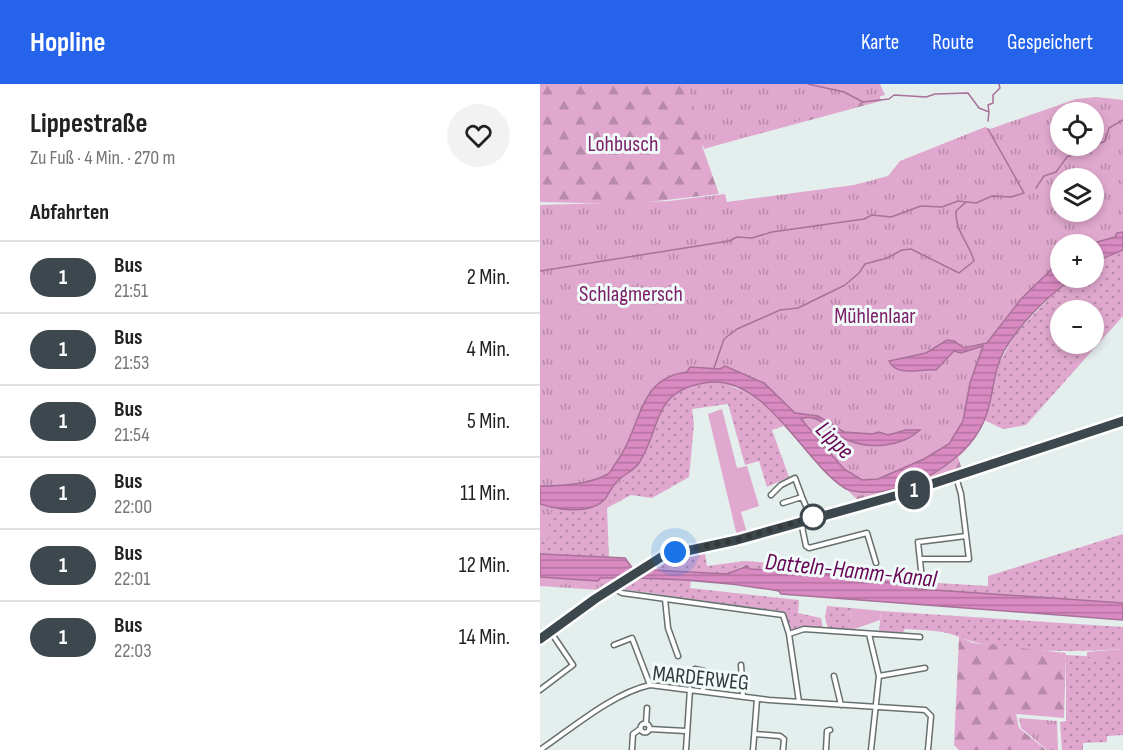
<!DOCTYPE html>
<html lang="de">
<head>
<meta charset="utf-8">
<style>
	:root { --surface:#fff; --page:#f2f2f2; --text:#222; --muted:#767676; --line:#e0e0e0; --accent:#2563eb }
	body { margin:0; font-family:"Sofia Sans Condensed",sans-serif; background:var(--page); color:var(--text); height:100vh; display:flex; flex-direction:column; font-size:22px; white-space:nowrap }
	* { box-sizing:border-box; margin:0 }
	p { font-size:20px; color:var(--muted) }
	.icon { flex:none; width:33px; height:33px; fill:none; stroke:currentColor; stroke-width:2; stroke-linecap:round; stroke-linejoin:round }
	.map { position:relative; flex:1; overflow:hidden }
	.panel { display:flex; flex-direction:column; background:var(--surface); width:540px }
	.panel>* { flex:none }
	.badge { padding:0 12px; border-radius:20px; font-size:21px; line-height:39px }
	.tools { position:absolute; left:510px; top:18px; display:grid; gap:12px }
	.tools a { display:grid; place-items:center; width:54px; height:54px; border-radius:50%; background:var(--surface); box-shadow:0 3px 9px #0003; font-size:30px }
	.you { position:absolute; width:30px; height:30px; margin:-15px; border:4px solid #fff; border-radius:50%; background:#1a73e8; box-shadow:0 0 0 9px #1a73e833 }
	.map>.badge { position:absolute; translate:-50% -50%; box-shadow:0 0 0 3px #fff }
	h2 { padding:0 30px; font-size:22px; line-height:54px }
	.round { display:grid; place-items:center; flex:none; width:63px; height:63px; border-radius:32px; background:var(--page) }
	.summary { display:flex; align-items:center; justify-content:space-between; height:102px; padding:0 30px }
	h1 { font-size:28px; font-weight:700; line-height:45px }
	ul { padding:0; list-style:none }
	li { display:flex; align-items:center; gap:18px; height:72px; padding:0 30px; border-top:2px solid var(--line) }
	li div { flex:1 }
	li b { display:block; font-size:22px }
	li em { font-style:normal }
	li .badge { min-width:66px; font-weight:700; text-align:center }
	header { display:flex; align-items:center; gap:36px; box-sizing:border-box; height:84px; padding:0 30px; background:var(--accent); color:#fff }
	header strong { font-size:28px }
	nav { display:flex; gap:33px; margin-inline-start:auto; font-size:21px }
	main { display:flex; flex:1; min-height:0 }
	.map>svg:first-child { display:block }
	.grass { fill:url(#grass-dots); fill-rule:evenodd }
	.forest { fill:url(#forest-firs) }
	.park { fill:url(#park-tufts); fill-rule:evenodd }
	.pitch { fill:#e0a8ce }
	.water { fill:url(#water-rules); stroke:#a87199; stroke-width:1.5 }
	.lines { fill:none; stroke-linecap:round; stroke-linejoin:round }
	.stream { stroke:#a87199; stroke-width:1.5 }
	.street-casing { stroke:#67706f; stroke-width:7 }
	.secondary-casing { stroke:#67706f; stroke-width:8 }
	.street { stroke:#fff; stroke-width:4 }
	.secondary { stroke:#d1f2f0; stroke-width:5 }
	.line-casing { stroke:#fff; stroke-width:14 }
	.line { stroke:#3d484e; stroke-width:9 }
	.walk { stroke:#353838; stroke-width:6; stroke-dasharray:0 10.8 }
	.stop-dot { fill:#fff; stroke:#3d484e; stroke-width:3 }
	.labels { text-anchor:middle; stroke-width:6; stroke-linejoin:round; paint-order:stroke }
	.park-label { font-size:22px; fill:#7d2068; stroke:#f1fbfa }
	.street-label { font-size:22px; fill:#353838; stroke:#f1fbfa }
	.water-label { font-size:24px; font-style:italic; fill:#680454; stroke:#f1fbfa }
</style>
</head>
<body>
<header>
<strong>Hopline</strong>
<nav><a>Karte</a><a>Route</a><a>Gespeichert</a></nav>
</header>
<main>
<section class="panel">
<div class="summary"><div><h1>Lippestraße</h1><p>Zu Fuß · 4 Min. · 270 m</p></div><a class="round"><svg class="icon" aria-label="heart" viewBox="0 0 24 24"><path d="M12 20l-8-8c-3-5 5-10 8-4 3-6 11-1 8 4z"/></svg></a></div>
<h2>Abfahrten</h2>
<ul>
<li><span class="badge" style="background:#3d484e;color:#fff">1</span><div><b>Bus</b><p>21:51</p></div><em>2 Min.</em></li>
<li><span class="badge" style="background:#3d484e;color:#fff">1</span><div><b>Bus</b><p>21:53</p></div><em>4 Min.</em></li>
<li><span class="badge" style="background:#3d484e;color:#fff">1</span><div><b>Bus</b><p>21:54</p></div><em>5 Min.</em></li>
<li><span class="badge" style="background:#3d484e;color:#fff">1</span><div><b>Bus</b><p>22:00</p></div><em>11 Min.</em></li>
<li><span class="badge" style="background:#3d484e;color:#fff">1</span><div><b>Bus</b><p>22:01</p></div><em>12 Min.</em></li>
<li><span class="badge" style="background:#3d484e;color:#fff">1</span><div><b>Bus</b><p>22:03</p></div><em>14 Min.</em></li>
</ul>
</section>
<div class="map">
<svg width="583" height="666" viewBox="0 0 583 666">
	<defs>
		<pattern id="grass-dots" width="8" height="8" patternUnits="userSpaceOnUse" patternTransform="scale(1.5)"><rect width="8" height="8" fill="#e0a8ce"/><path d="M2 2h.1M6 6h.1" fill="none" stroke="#b68aa8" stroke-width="1.8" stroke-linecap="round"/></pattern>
		<pattern id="forest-firs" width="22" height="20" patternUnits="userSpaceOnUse" patternTransform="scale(1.5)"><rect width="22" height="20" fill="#e0a8ce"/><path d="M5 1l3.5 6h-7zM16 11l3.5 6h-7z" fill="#b68aa8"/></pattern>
		<pattern id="park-tufts" width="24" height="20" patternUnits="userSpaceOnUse" patternTransform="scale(1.5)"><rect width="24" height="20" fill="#e0a8ce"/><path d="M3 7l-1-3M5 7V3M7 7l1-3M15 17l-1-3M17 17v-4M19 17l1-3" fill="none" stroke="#b68aa8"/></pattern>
		<pattern id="water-rules" width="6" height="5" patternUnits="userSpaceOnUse" patternTransform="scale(1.5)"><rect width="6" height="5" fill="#da8ac2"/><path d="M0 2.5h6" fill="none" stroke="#b2729f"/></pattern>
	</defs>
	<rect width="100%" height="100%" fill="#e4eeed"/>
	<path class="grass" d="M583 166V232L486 341 463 345 444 336 459 279 476 249 519 204 533 194H554V178ZM520 226H554V260H520Z
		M169 298C200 300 225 318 244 342L232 346 249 393 227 403 219 377 205 381 188 320 152 325 154 340 149 393 112 414 91 411 67 424 69 475 0 470V420L117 333C127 312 145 301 169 298Z
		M583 450V519L380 505 316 491 209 485 203 482 187 490 102 485 125 472 164 463 167 482 205 477 314 486 365 497 448 502V492Z
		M95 493 151 495 150 504 259 516 258 529 281 534 283 544 249 546 245 528 81 505 79 503 89 494Z
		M287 522 311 524 309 547 288 545 285 533Z
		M341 527 583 543V565C537 568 479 569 434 558 425 556 416 551 407 549 394 546 379 546 365 545L362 550 339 549Z
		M526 571 583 574V651L567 652V658L543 659V666H522L520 638 526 637Z"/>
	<path class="forest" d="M0 0H336L341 17 170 63 167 60 162 62 179 110 90 120 0 118Z
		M418 373 422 386 320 418 306 405Z
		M419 553 433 559 526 569 524 634 476 630 479 644 506 666H419L414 661Z
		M583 565V576L547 573V568Z"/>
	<path class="park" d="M148 0H340L345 11 164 65Z
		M556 13 583 16V165L554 160H520V194L528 195C505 216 470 244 459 274 452 292 452 314 446 332 434 370 401 387 367 402L368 404 324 414V411L319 412 298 399 223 320 196 303 168 298 135 309 125 319 100 378 85 396 73 405 67 424 8 429 10 456 0 455V121L129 117 185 110 187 118 314 101 348 92 360 77 445 43 450 45 536 15ZM520 28H554V62H520ZM520 94H554V128H520Z
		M0 493 58 497 60 494H81L60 506 0 502Z
		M479 634 517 637 518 666H507L481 644Z"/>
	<path class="pitch" d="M182 325 197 384 207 382 219 422 201 428 207 449 197 452 168 330Z
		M311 524 341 527 340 536 309 547Z"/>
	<path class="water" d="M583 148V166L554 178V160H550L575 153 577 149Z
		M520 177V194H533C508 212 480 239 464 267 452 288 454 315 444 337 425 382 353 420 306 405 262 378 226 288 164 299 111 308 122 344 99 379 93 388 81 391 75 400 71 404 69 410 65 415 51 431 18 426 0 420V402C21 402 49 401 68 390 71 388 74 380 78 376 102 342 97 294 147 288L150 283 180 285 185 282 224 299 255 329 278 332 304 348 332 350 339 348 348 351 366 346H380C362 363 329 366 305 355 291 348 279 328 261 335L304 385 322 396 338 395 384 375 409 360 423 337 430 299 443 262 421 269 414 267 396 286C381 284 357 294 349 277L386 269 407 256 414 257 424 264 447 259 481 215Z
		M0 470 85 474 93 485 187 490 207 482 210 485 316 491 380 505 583 519V536L241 510 239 507C179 497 121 493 60 494L58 497 0 493Z"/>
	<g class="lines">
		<path class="stream" d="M268 0 304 8 323 18 349 15 354 11 386 13 395 10 428 9 439 24 449 28 448 37
			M449 28 448 21 453 19V11L460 4 459 0
			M496 104 504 92 516 88 527 73 565 57 569 44 583 36
			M0 187 189 157 197 153 212 154 232 148 324 135 332 131 351 133 381 122 402 123 418 117 436 119 452 112 471 113 484 109 448 45
			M174 284 184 255 197 245 240 226 258 224 305 201 319 189 325 180 347 174 362 166 371 165 419 189 434 177C429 158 415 148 416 127L426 118"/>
		<defs>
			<path id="street" d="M231 411 241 401 255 394 262 413
				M243 419 262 413 271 434
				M261 438 266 462 269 464 327 449 336 479
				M380 475H429L421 410 416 393
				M381 486 378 458 426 452
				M73 504 82 509 243 531 249 550 259 618
				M125 515 128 544 138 572
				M249 550 264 545 380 553
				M329 550 339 592 331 666
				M74 561 92 554 110 601
				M201 581 203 613
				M155 585 164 587 163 607
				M294 592 301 621
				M339 592 385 584
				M0 606 33 581 10 547
				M100.5 644a4.5 4.5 0 1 1 9 0a4.5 4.5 0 1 1-9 0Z
				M106 640 107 624
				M109 645 146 647
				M215 650 240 652 244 655 243 666
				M0 666C31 645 73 609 110 601L229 616 385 626 391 632 388 666
				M92 666 93 650 100 645
				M146 666 150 605
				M213 666 217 615
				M286 666 287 647 290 646"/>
			<path id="secondary" d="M0 555 55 515 123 472 197 456 358 411 583 337"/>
		</defs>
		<use href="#street" class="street-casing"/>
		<use href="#secondary" class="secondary-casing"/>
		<use href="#street" class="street"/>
		<use href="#secondary" class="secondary"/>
	</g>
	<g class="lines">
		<defs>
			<path id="line" d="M0 555 55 515 123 472 197 456 358 411 583 337"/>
		</defs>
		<use href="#line" class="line-casing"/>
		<use href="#line" class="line"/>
		<path class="walk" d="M135 468 197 456 273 433"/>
	</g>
	<circle class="stop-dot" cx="273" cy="433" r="12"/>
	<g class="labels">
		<g class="park-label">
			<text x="83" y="67">Lohbusch</text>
			<text x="91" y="217">Schlagmersch</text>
			<text x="335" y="239">Mühlenlaar</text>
		</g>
		<g class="street-label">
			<text transform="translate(161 593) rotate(6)" y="8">MARDERWEG</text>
		</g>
		<g class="water-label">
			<text transform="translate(295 356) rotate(45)" y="8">Lippe</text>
			<text transform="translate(311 486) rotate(6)" y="8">Datteln-Hamm-Kanal</text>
		</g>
	</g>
</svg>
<div class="tools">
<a><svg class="icon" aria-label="locate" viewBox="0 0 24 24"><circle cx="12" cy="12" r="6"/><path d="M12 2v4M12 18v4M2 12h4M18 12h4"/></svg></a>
<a><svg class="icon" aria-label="layers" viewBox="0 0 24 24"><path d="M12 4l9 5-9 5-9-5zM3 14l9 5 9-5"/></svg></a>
<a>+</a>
<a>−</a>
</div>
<div class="you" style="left:135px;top:468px"></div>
<b class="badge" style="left:374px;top:406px;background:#3d484e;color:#fff">1</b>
</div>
</main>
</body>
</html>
